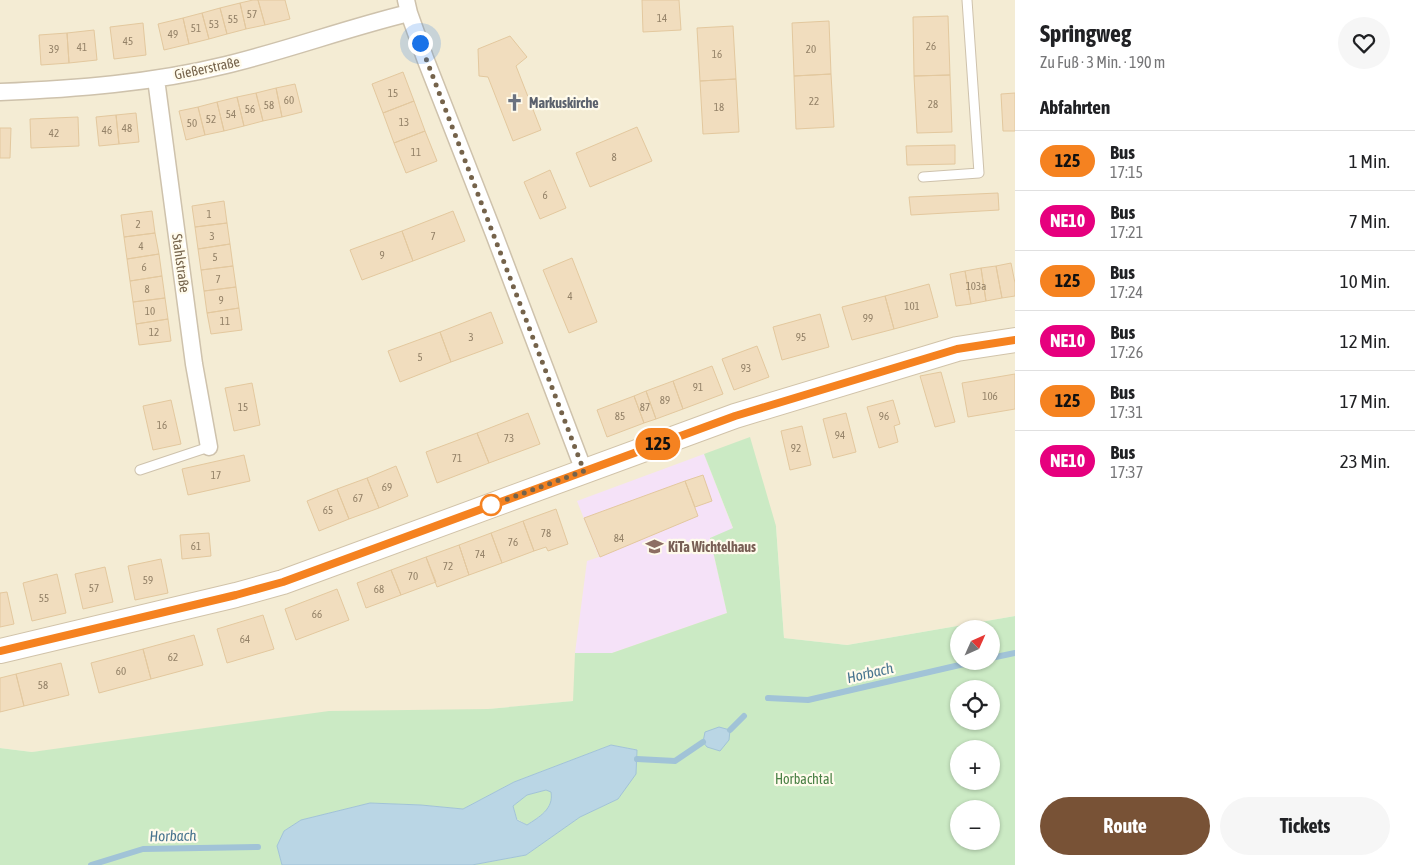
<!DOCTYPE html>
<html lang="de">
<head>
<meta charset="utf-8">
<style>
	:root { --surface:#fff; --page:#f6f6f6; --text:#202124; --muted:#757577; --line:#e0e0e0; --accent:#785236 }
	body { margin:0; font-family:"Asap Condensed",sans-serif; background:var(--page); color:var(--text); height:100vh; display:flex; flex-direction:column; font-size:19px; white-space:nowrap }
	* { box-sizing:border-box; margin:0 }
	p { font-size:16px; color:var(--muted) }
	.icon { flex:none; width:28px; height:28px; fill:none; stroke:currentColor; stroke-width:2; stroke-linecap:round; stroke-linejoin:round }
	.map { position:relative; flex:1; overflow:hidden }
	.drawer { display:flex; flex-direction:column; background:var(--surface); width:400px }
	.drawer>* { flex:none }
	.badge { padding:0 10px; border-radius:16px; font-size:18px; line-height:32px }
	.needle { width:32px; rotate:45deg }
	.controls { position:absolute; left:950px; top:620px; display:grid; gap:10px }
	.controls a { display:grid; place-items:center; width:50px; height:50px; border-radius:50%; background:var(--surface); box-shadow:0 1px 4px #0004; font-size:25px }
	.you { position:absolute; width:25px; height:25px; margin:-12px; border:4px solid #fff; border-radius:50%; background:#1a73e8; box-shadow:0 0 0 8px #1a73e833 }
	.map>.badge { position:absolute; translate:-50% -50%; box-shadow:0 0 0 2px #fff }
	h2 { padding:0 25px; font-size:19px; line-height:45px }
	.round { display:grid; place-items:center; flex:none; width:52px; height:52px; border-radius:26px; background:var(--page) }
	.summary { display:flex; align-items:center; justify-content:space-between; height:85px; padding:0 25px }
	h1 { font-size:24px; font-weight:700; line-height:38px }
	.button { display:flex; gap:10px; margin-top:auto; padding:10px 25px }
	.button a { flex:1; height:58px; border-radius:30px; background:var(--accent); color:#fff; font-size:20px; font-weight:700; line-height:58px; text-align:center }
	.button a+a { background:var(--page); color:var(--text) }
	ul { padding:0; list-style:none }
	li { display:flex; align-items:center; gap:15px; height:60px; padding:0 25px; border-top:1px solid var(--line) }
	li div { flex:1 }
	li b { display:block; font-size:19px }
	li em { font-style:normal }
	li .badge { min-width:55px; font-weight:700; text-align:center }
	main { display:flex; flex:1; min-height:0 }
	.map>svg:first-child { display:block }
	.residential { fill:#f4ecd4 }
	.education { fill:#f5e2f8 }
	.green { fill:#cbeac4; fill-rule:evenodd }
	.water { fill:#bad6e5; stroke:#a1c3d7; fill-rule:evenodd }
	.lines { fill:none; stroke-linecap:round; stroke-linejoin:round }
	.stream { stroke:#a1c3d7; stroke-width:6 }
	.building { fill:#f1ddbe; stroke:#e3c89e }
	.lane-casing { stroke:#cec2ac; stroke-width:11 }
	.street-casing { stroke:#cec2ac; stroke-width:19 }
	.secondary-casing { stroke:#d1c3a9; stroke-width:26 }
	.lane { stroke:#fff; stroke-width:9 }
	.street { stroke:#fff; stroke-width:16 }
	.secondary { stroke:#fff; stroke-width:24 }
	.line-casing { stroke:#fff; stroke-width:11 }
	.line { stroke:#f58220; stroke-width:8 }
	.walk { stroke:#75634b; stroke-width:5; stroke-dasharray:0 9 }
	.stop-dot { fill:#fff; stroke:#f58220; stroke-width:2.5 }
	.labels { text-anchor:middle; stroke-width:4.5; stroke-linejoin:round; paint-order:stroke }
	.number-label { font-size:11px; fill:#948268 }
	.street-label { font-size:14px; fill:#75634b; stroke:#fffbec }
	.worship-label { font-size:14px; font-weight:bold; fill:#5b616d; stroke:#fffbec; text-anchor:start }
	.education-label { font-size:14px; font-weight:bold; fill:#785e54; stroke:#fffbec; text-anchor:start }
	.park-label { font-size:14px; fill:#4a8045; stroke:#fffbec }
	.water-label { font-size:15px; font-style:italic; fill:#48748f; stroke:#fffbec }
</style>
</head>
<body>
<main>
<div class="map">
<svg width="1015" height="865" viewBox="0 0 1015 865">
	<rect width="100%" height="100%" fill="#fcf8e6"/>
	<path class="residential" d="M0 0H1015V616L847 645 784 638 776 526 704 454 733 529 710 538 727 613 574 701 32 752 0 748Z"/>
	<path class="education" d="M704 454 733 529 710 538 727 613 612 653H575L587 561 599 557 577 501Z"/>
	<path class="green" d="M750 437 776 526 784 638 847 645 1015 616V865H472L526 855 580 817 618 799 636 773 637 750 611 745 514 782 463 809 421 805 370 803 301 820 284 831 277 846 282 865H0V748L32 752 329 711 488 709 573 701 575 653H612L727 613 710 538 733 528 704 454ZM959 629H991V661H959ZM959 689H991V721H959ZM959 749H991V781H959ZM959 809H991V841H959Z
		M546 790 551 792C554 809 539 817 527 825L517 819 513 806 527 795Z"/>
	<path class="water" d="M719 727 730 730 729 740 720 751 707 747 703 742 705 732Z
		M611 745 637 750 636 774 618 799 580 817 526 855 472 865H282L277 846 284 831 301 820 370 803 421 805 463 809 514 782ZM546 790 551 792C554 809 539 817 527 825L517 820 513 806 527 795Z"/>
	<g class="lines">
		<path class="stream" d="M991 658 1015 653
			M768 698 808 700 977 661
			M730 730 744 716
			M637 759 675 761 703 742
			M91 865 143 849 258 847"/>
	</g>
	<path class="building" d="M253 0H258L265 25 246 29 240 3Z
		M258 0H285L290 19 265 25Z
		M642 0H679L681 30 643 32Z
		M240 3 246 29 227 34 220 8Z
		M220 8 227 34 209 39 202 13Z
		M202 13 209 39 189 44 183 18Z
		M948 16 950 75 914 76 913 17Z
		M183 18 189 44 164 50 158 24Z
		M829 21 831 74 794 76 792 23Z
		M143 23 146 55 114 59 110 27Z
		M733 26 736 79 700 81 697 28Z
		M94 30 97 60 69 63 67 33Z
		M67 33 69 63 41 65 39 35Z
		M510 36 527 57 516 66 541 130 513 141 488 77 479 76 478 49Z
		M403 72 414 101 383 113 372 84Z
		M831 74 834 127 796 129 794 76Z
		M950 75 952 132 917 133 914 76Z
		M736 79 739 132 703 134 700 81Z
		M295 84 302 112 282 117 276 88Z
		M276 88 282 117 263 121 256 93Z
		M256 93 263 121 244 126 237 97Z
		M1015 93V131H1003L1001 94Z
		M237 97 244 126 224 131 217 102Z
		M414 101 425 131 394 143 383 113Z
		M217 102 224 131 205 135 198 107Z
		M198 107 205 135 186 140 179 111Z
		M136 113 139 142 119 144 116 115Z
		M116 115 119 144 99 146 96 117Z
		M78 117 79 146 31 148 30 119Z
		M637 127 652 161 590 187 576 153Z
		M0 128H11L10 158H0Z
		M425 131 437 161 406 173 394 143Z
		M955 145V164L907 165 906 146Z
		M550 170 566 208 540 219 524 182Z
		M998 193 999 210 911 215 909 197Z
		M224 201 227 223 195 227 192 206Z
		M152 211 155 233 124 237 121 215Z
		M453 211 465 241 413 261 402 231Z
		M227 223 230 244 198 249 195 227Z
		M402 231 413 261 362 280 350 250Z
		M155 233 159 254 127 259 124 237Z
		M230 244 233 266 201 270 198 249Z
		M159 254 162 276 130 281 127 259Z
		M572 258 597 322 569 333 543 270Z
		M1011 263 1015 283V296L1002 298 996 266Z
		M233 266 236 287 204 291 201 270Z
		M996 266 1002 298 986 301 981 268Z
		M981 268 986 301 971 304 965 271Z
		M965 271 971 304 956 306 950 274Z
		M162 276 165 298 133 302 130 281Z
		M929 284 938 317 894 329 885 296Z
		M236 287 239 308 207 313 204 291Z
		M885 296 894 329 852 340 842 307Z
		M165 298 168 319 136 324 133 302Z
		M239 308 242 330 211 334 207 313Z
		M491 312 503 343 451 362 440 332Z
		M820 314 829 347 782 360 773 327Z
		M168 319 171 341 139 345 136 324Z
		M440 332 451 362 400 382 388 351Z
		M757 346 769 377 734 390 722 359Z
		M712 366 723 394 683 409 673 381Z
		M941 372 955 422 935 427 920 376Z
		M1015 374V409L968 417 962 383Z
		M673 381 683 409 656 419 646 391Z
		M252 383 260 425 234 431 225 388Z
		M646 391 656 419 644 423 634 396Z
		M634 396 644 423 607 437 597 410Z
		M171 400 181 444 153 450 143 406Z
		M893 400 900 424 894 426 898 442 879 448 867 407Z
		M528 413 540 444 489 463 477 433Z
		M846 413 856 452 833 458 823 419Z
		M802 426 811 465 790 470 781 431Z
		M477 433 489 463 437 483 426 452Z
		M244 455 250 481 188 495 182 469Z
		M396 466 408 496 379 508 367 478Z
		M703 475 712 501 695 507 685 481Z
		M367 478 379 508 349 519 337 489Z
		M685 481 698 516 600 557 584 518Z
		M337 489 349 519 319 531 307 501Z
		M556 509 568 544 548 551 546 547 534 551 523 521Z
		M523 521 534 551 502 563 491 533Z
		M209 533 211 556 182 559 180 535Z
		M491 533 502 563 469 575 459 545Z
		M459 545 469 575 437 587 426 557Z
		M426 557 436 582 401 595 391 570Z
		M161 559 168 593 135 600 128 566Z
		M105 567 113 602 83 609 75 574Z
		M391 570 401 595 366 608 357 583Z
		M57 574 66 613 32 621 23 583Z
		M337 589 349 620 296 640 285 609Z
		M7 592 14 624 0 627V593Z
		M263 615 274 649 227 663 217 629Z
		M194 635 203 665 151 679 143 649Z
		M143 649 151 679 99 693 91 663Z
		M61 663 69 695 24 706 16 674Z
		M16 674 24 706 0 712V678Z"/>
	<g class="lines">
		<defs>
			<path id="lane" d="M923 177 979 173 967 0
				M140 470 209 447"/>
			<path id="street" d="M406 0 409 13 425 58 494 234 584 471
				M156 79 194 364 209 447
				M0 92C75 89 153 83 226 65 288 50 347 28 409 13"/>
			<path id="secondary" d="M0 651 236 595 283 582 735 416 957 349 1015 340"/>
		</defs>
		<use href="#lane" class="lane-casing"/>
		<use href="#street" class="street-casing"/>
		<use href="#secondary" class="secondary-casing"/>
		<use href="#lane" class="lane"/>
		<use href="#street" class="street"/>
		<use href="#secondary" class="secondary"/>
	</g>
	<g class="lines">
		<defs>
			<path id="line" d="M0 651 236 595 283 582 735 416 957 349 1015 340"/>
		</defs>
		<use href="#line" class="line-casing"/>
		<use href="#line" class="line"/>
		<path class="walk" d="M420 43 584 471 486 507 491 505"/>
	</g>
	<defs>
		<symbol id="church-bare" viewBox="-9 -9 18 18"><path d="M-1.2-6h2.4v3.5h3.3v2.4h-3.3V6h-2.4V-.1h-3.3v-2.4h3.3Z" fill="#6b7280" stroke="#fffbec" stroke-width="2.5" paint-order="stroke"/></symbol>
		<symbol id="school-bare" viewBox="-9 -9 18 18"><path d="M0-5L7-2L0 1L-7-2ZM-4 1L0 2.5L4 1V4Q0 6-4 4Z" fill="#8d6e63" stroke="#fffbec" stroke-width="2.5" paint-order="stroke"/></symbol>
	</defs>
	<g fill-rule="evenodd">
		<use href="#church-bare" x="502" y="90" width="25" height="25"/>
		<use href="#school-bare" x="642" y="534" width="25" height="25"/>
	</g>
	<circle class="stop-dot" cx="491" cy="505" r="10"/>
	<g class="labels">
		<g class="number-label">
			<text x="252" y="18">57</text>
			<text x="662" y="22">14</text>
			<text x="233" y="23">55</text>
			<text x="214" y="28">53</text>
			<text x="196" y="32">51</text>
			<text x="173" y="38">49</text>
			<text x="128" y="45">45</text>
			<text x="931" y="50">26</text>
			<text x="82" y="51">41</text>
			<text x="54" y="53">39</text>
			<text x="811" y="53">20</text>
			<text x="717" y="58">16</text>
			<text x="393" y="97">15</text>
			<text x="289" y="104">60</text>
			<text x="814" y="105">22</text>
			<text x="933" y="108">28</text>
			<text x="269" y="109">58</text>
			<text x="719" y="111">18</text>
			<text x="250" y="113">56</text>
			<text x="231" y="118">54</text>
			<text x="211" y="123">52</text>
			<text x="404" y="126">13</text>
			<text x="192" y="127">50</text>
			<text x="127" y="132">48</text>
			<text x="107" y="134">46</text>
			<text x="54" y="137">42</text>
			<text x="416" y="156">11</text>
			<text x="614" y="161">8</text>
			<text x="545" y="199">6</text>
			<text x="209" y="218">1</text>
			<text x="138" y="228">2</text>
			<text x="212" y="240">3</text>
			<text x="433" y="240">7</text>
			<text x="141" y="250">4</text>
			<text x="382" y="259">9</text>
			<text x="215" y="261">5</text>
			<text x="144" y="271">6</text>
			<text x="218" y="283">7</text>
			<text x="976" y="290">103a</text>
			<text x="147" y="293">8</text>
			<text x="570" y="300">4</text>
			<text x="221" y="304">9</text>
			<text x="912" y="310">101</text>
			<text x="150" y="315">10</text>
			<text x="868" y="322">99</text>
			<text x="225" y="325">11</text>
			<text x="154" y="336">12</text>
			<text x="471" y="341">3</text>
			<text x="801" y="341">95</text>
			<text x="420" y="361">5</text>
			<text x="746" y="372">93</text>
			<text x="698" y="391">91</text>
			<text x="990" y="400">106</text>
			<text x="665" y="404">89</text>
			<text x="243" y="411">15</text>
			<text x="645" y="411">87</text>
			<text x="620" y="420">85</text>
			<text x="884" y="420">96</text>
			<text x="162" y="429">16</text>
			<text x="840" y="439">94</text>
			<text x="509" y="442">73</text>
			<text x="796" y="452">92</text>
			<text x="457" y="462">71</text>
			<text x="216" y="479">17</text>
			<text x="387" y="491">69</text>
			<text x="358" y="502">67</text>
			<text x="328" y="514">65</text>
			<text x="546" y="537">78</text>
			<text x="619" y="542">84</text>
			<text x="513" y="546">76</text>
			<text x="196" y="550">61</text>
			<text x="480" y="558">74</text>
			<text x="448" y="570">72</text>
			<text x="413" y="580">70</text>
			<text x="148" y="584">59</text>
			<text x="94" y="592">57</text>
			<text x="379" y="593">68</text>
			<text x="44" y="602">55</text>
			<text x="317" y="618">66</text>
			<text x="245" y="643">64</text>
			<text x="173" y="661">62</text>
			<text x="121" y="675">60</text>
			<text x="43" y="689">58</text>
		</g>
		<g class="street-label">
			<text transform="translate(207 68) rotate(-12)" y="5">Gießerstraße</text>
			<text transform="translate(181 263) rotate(82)" y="5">Stahlstraße</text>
		</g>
		<g class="worship-label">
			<text x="529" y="108">Markuskirche</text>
		</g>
		<g class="education-label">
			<text x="668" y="552">KiTa Wichtelhaus</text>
		</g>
		<g class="park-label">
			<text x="804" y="784">Horbachtal</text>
		</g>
		<g class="water-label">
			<text transform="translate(870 673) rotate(-13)" y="5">Horbach</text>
			<text transform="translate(173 836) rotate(-1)" y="5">Horbach</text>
		</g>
	</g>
</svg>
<div class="controls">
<a><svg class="needle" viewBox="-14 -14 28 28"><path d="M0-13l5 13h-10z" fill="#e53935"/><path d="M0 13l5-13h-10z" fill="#757577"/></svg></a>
<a><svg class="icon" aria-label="locate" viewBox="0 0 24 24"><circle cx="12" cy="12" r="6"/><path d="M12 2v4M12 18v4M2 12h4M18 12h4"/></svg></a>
<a>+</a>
<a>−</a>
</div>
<div class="you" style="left:420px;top:43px"></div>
<b class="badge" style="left:658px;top:444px;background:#f58220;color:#111">125</b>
</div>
<section class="drawer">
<div class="summary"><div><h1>Springweg</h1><p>Zu Fuß · 3 Min. · 190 m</p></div><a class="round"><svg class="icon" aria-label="heart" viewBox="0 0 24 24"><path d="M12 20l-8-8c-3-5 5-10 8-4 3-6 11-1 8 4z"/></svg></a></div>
<h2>Abfahrten</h2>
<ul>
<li><span class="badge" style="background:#f58220;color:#111">125</span><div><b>Bus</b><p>17:15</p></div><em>1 Min.</em></li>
<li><span class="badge" style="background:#e6007e;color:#fff">NE10</span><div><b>Bus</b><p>17:21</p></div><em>7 Min.</em></li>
<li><span class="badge" style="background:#f58220;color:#111">125</span><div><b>Bus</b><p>17:24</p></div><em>10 Min.</em></li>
<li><span class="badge" style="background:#e6007e;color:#fff">NE10</span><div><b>Bus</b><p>17:26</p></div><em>12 Min.</em></li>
<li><span class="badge" style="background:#f58220;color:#111">125</span><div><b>Bus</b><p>17:31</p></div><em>17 Min.</em></li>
<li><span class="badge" style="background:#e6007e;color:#fff">NE10</span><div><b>Bus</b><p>17:37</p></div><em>23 Min.</em></li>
</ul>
<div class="button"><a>Route</a><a>Tickets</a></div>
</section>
</main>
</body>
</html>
